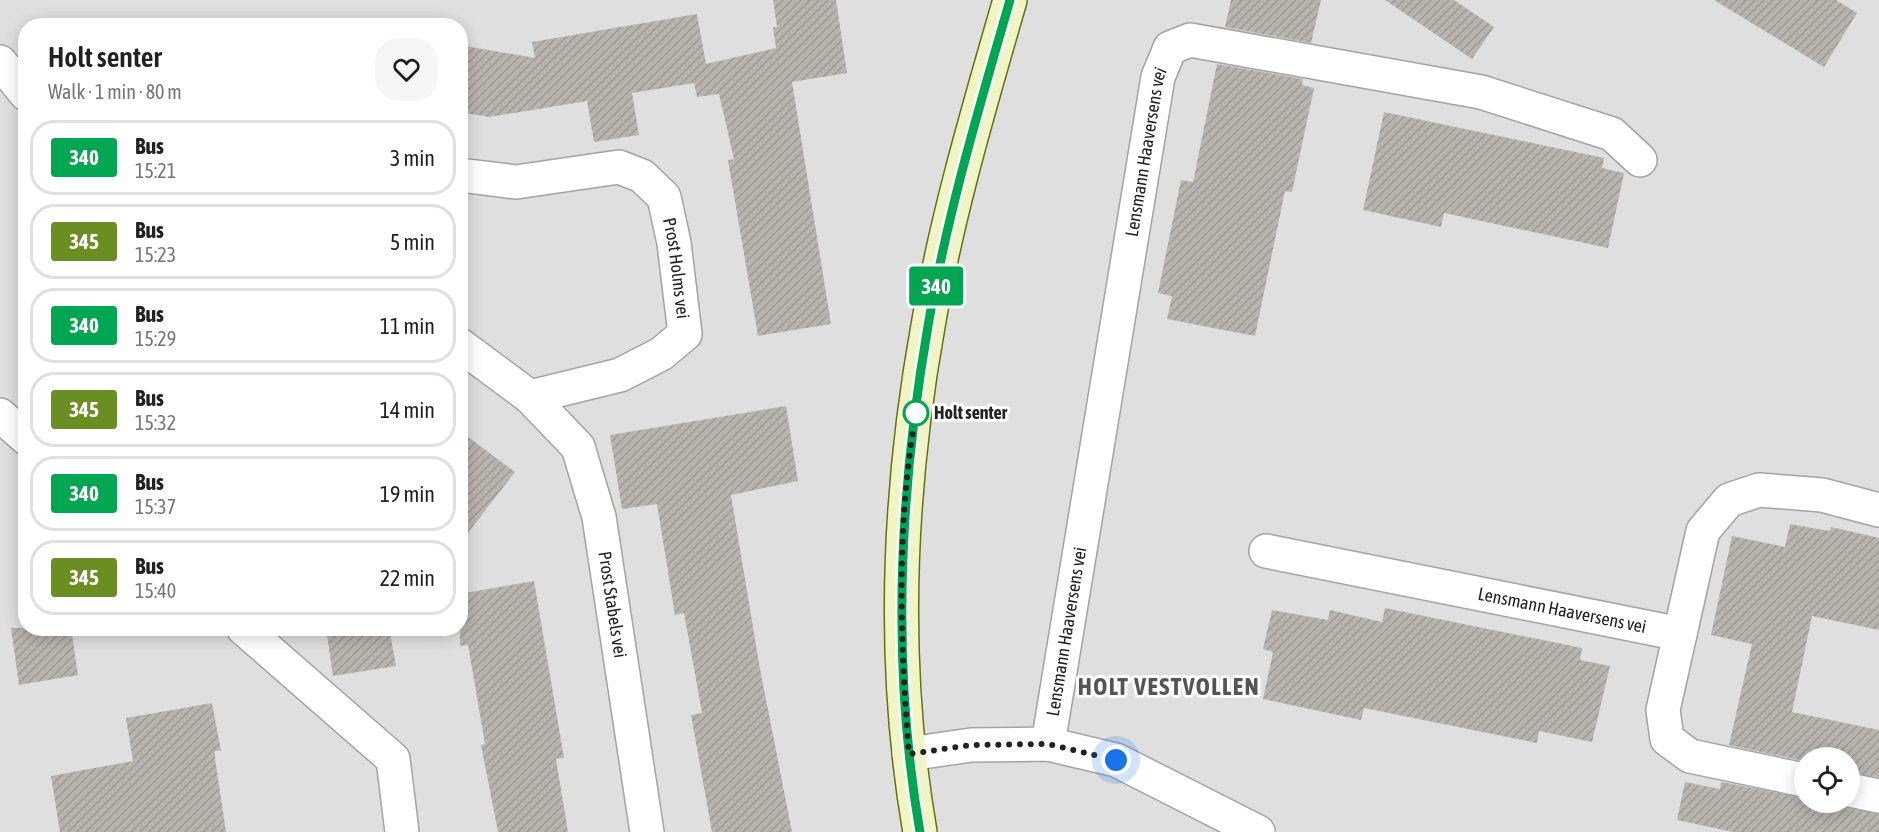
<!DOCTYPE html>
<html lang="en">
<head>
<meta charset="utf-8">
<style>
	:root { --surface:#fff; --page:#f6f6f6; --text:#202124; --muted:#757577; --line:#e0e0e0 }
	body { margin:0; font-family:"Asap Condensed",sans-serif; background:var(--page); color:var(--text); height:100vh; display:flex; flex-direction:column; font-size:22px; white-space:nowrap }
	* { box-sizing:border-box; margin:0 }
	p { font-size:20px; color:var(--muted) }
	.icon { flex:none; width:33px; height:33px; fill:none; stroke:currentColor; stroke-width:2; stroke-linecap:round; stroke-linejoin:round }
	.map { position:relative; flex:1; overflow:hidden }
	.panel { position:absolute; left:18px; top:18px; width:450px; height:618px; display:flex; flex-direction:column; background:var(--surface); border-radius:24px; box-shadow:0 3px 15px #0003 }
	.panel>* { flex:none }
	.badge { padding:0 12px; border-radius:4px; font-size:21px; line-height:39px }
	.controls { position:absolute; left:1794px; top:747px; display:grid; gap:12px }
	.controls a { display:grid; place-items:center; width:66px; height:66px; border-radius:50%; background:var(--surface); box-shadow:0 3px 15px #0003; font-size:30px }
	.you { position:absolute; width:30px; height:30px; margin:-15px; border:4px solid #fff; border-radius:50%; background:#1a73e8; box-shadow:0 0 0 9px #1a73e833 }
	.map>.badge { position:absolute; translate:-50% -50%; box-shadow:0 0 0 3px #fff }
	.round { display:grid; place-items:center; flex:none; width:63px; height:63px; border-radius:24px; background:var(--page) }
	.overview { display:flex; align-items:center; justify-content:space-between; height:102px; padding:0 30px }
	h1 { font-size:28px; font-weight:600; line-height:45px }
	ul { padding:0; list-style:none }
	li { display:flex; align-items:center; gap:18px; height:75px; margin:0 12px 9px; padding:0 18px; border:3px solid var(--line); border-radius:24px }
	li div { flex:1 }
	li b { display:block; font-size:22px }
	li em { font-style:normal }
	li .badge { min-width:66px; font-weight:700; text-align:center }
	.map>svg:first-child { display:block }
	.residential { fill:#e0dfdf; fill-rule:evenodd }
	.building { fill:url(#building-hatch) }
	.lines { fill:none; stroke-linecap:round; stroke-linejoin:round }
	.street-casing { stroke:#a3a3a3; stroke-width:36 }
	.secondary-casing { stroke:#657110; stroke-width:36 }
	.street { stroke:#fff; stroke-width:33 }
	.secondary { stroke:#f1f4c5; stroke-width:33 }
	.line-casing { stroke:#fff; stroke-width:14 }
	.line { stroke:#00a651; stroke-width:9 }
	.walk { stroke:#222; stroke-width:6; stroke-dasharray:0 10.8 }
	.stop-dot { fill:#fff; stroke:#00a651; stroke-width:3 }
	.labels { text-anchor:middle; stroke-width:6; stroke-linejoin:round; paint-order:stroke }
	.street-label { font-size:18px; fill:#222; stroke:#fff }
	.stop-label { font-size:18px; font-weight:bold; fill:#222; stroke:#fff; text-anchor:start }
	.district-label { font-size:24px; font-weight:bold; letter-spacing:1.5px; fill:#555; stroke:#fff }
</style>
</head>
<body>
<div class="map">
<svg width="1879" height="832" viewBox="0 0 1879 832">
	<defs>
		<pattern id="building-hatch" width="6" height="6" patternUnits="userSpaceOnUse" patternTransform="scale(1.5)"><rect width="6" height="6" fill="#bab4af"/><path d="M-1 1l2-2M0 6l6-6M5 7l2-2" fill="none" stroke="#a09a96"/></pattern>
	</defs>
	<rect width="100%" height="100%" fill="#f1efea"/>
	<path class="residential" d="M0 0H1879V832H0ZM26 26H460V628H26ZM1804 758H1850V802H1804Z"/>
	<path class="building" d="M773 0H836L847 73 792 82 831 324 758 336 728 160 734 159 719 94 697 97 694 83 632 93 639 135 594 142 587 101 489 117 460 112V45L535 58 532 42 697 14 706 64 776 48 773 27H777Z
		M1231 0H1321L1311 43 1225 27Z
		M1385 0H1454L1494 27 1472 59Z
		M1714 0H1836L1857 13 1824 67Z
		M1217 64 1303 79 1302 85 1314 88 1292 192 1285 191 1255 336 1167 319 1172 296 1158 293 1181 180 1193 182Z
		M1384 112 1604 158 1602 168 1624 173 1608 248 1444 213 1441 227 1363 210Z
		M786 406 798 481 731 495 760 669 792 832H712L691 715 702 713 684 613 675 615 657 504 622 509 610 435Z
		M460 431 515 472 460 543Z
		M1790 524 1830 531 1831 527 1879 538V630L1812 616 1792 712 1879 730V777L1850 772V758H1804V761L1729 745 1752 644 1711 635 1732 536 1785 547Z
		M534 581 564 758 556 759 568 832H498L481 745 485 744 468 645 460 646V594Z
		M1385 608 1582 648 1580 660 1610 666 1592 742 1539 731 1537 743 1364 708 1361 720 1263 699 1273 652 1263 649 1272 610 1328 620 1330 610 1382 622Z
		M11 628H71L78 675 19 685Z
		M326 628H389L396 666 333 676Z
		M212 703 221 751H215V758L226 832H60L51 776 133 761 126 718Z
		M1685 782 1720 789 1721 782 1804 798V802H1836L1846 808 1879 814V832H1733L1677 820Z"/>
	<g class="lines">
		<defs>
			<g id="street">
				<path d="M0 62 26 94"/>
				<path id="s1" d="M460 175 516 182 619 167 642 176 664 197 674 243 685 334 661 354 620 375 530 397 460 345"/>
				<path id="s2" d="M530 397 578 447 599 517 647 832"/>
				<path d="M0 415 26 438"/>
				<path id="s3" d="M1266 551 1680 634"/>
				<path d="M243 628 393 759 402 832"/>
				<path id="s4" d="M1048 744 1158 77 1170 48 1190 40 1481 92 1612 134 1640 160"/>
				<path d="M909 754 971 745 1048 744 1116 760 1258 832"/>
				<path d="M1804 780 1690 756 1667 739 1663 710 1703 531 1729 500 1759 490 1822 495 1879 510"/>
				<path d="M1850 790 1879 796"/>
			</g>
			<path id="secondary" d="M920 832C891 665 898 493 928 326 947 215 979 108 1010 0"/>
		</defs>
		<use href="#street" class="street-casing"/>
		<use href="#secondary" class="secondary-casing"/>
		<use href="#street" class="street"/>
		<use href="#secondary" class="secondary"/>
	</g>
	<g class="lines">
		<defs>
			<path id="line" d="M920 832C891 665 899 493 928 326 947 215 979 108 1010 0"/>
		</defs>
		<use href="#line" class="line-casing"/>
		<use href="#line" class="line"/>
		<path class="walk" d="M916 413C896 526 900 640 909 754L971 745 1048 744 1116 760"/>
	</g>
	<circle class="stop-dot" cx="916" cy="413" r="12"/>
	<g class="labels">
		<g class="street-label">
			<text dy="6" stroke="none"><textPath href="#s4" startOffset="600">Lensmann Haaversens vei</textPath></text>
			<text dy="6" stroke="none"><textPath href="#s1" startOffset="288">Prost Holms vei</textPath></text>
			<text dy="6" stroke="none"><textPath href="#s2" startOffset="231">Prost Stabels vei</textPath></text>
			<text dy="6" stroke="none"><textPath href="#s3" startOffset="302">Lensmann Haaversens vei</textPath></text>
			<text dy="6" stroke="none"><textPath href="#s4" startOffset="114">Lensmann Haaversens vei</textPath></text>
		</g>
		<g class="stop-label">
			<text x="934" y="419">Holt senter</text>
		</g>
		<g class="district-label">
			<text x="1169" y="695">HOLT VESTVOLLEN</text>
		</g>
	</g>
</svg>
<div class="controls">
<a><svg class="icon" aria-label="locate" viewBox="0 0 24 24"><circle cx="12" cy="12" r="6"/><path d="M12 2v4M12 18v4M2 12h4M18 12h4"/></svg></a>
</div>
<div class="you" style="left:1116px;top:760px"></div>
<b class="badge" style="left:936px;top:286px;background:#00a651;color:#fff">340</b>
<section class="panel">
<div class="overview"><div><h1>Holt senter</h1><p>Walk · 1 min · 80 m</p></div><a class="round"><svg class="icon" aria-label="heart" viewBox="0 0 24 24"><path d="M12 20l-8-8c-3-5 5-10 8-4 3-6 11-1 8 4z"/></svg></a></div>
<ul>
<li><span class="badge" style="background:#00a651;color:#fff">340</span><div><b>Bus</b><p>15:21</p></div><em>3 min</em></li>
<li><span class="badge" style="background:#6b8e23;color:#fff">345</span><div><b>Bus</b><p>15:23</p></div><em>5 min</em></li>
<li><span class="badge" style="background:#00a651;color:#fff">340</span><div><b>Bus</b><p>15:29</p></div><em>11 min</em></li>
<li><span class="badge" style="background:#6b8e23;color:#fff">345</span><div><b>Bus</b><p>15:32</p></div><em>14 min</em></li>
<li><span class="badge" style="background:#00a651;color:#fff">340</span><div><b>Bus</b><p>15:37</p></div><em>19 min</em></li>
<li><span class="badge" style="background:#6b8e23;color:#fff">345</span><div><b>Bus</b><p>15:40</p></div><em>22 min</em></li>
</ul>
</section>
</div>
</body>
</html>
